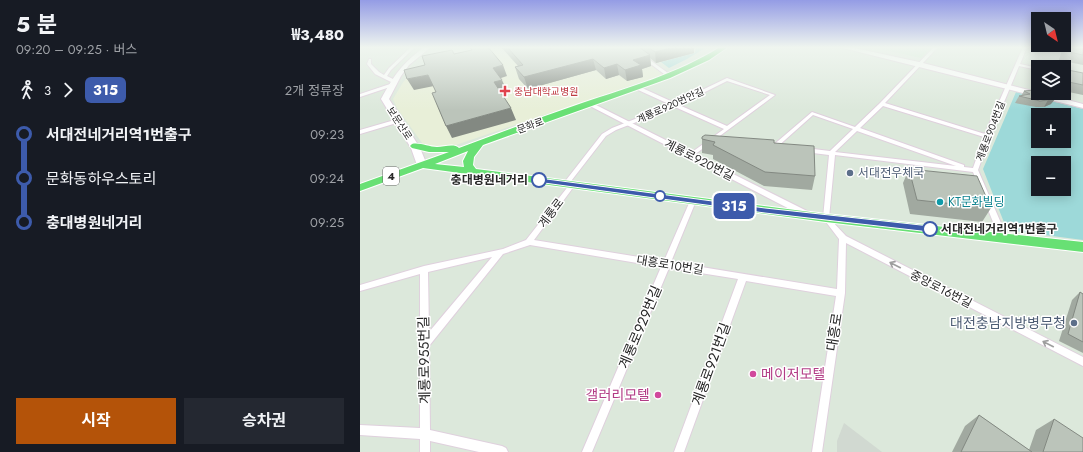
<!DOCTYPE html>
<html lang="ko">
<head>
<meta charset="utf-8">
<style>
	:root { --surface:#171b24; --page:#242831; --text:#f1f3f6; --muted:#9ea1a6; --accent:#b45309 }
	body { margin:0; font-family:Jost,"Noto Sans KR",sans-serif; background:var(--page); color:var(--text); height:100vh; display:flex; flex-direction:column; font-size:15px; white-space:nowrap }
	* { box-sizing:border-box; margin:0 }
	p { font-size:13px; color:var(--muted) }
	.icon { flex:none; width:22px; height:22px; fill:none; stroke:currentColor; stroke-width:2; stroke-linecap:round; stroke-linejoin:round }
	.map { position:relative; flex:1; overflow:hidden }
	.drawer { display:flex; flex-direction:column; background:var(--surface); width:360px }
	.drawer>* { flex:none }
	.badge { padding:0 8px; border-radius:6px; font-size:14px; line-height:26px }
	.needle { width:26px; rotate:145deg }
	.tools { position:absolute; left:671px; top:12px; display:grid; gap:8px }
	.tools a { display:grid; place-items:center; width:40px; height:40px; border-radius:0px; background:var(--surface); box-shadow:0 2px 10px #0003; font-size:20px }
	.map>.badge { position:absolute; translate:-50% -50%; box-shadow:0 0 0 2px #fff }
	.legs { display:flex; align-items:center; gap:6px; height:44px; padding:0 16px; font-size:13px }
	.legs p { margin-inline-start:auto }
	.summary { display:flex; align-items:center; justify-content:space-between; height:68px; padding:0 16px }
	h1 { font-size:22px; font-weight:700; line-height:30px }
	.cta { display:flex; gap:8px; margin-top:auto; padding:8px 16px }
	.cta a { flex:1; height:46px; border-radius:0px; background:var(--accent); color:#fff; font-size:16px; font-weight:700; line-height:46px; text-align:center }
	.cta a+a { background:var(--page); color:var(--text) }
	ul { padding:0 16px; list-style:none }
	li { display:flex; align-items:center; gap:14px; height:44px; font-size:15px }
	li i { display:grid; place-items:center; width:6px; height:100%; margin:0 5px; background:currentColor }
	li i::after { content:''; width:10px; height:10px; margin:-5px; border:3px solid; border-radius:50%; background:var(--surface) }
	li p { margin-inline-start:auto }
	li:first-child i { background:linear-gradient(#0000 50%,currentColor 0) }
	li:last-child i { background:linear-gradient(currentColor 50%,#0000 0) }
	main { display:flex; flex:1; min-height:0 }
	.map>svg:first-child { display:block }
	.education { fill:#cbe9cc }
	.medical { fill:#e8efd8 }
	.green { fill:#9dd9d9; fill-rule:evenodd }
	.plaza { fill:#d1d9d1 }
	.lines { fill:none; stroke-linecap:round; stroke-linejoin:round }
	.minor-casing { stroke:#dfd0dd; stroke-width:2 }
	.tertiary-casing { stroke:#dfd0dd; stroke-width:2 }
	.secondary-casing { stroke:#dfd0dd; stroke-width:2 }
	.primary-casing { stroke:#fff; stroke-width:2 }
	.minor { fill:#fff; fill-rule:evenodd }
	.tertiary { fill:#fff; fill-rule:evenodd }
	.secondary { fill:#fff; fill-rule:evenodd }
	.primary { fill:#68e074; fill-rule:evenodd }
	.wall { fill:#a1a9a0 }
	.shaded-wall { fill:#838982 }
	.building { fill:#bbc4ba; stroke:#838982 }
	.oneway { stroke:#9e9e9e }
	.line-1 { fill:#3d5bab; stroke:#fff }
	.health-dot { fill:#e0444e; stroke:#fff; stroke-width:1.5 }
	.service-dot { fill:#5c6f8a; stroke:#fff; stroke-width:1.5 }
	.stop-1-dot { fill:#fff; stroke:#3d5bab; stroke-width:2 }
	.culture-dot { fill:#0f9aa8; stroke:#fff; stroke-width:1.5 }
	.hotel-dot { fill:#d1479c; stroke:#fff; stroke-width:1.5 }
	.labels { text-anchor:middle; stroke-width:3; stroke-linejoin:round; paint-order:stroke }
	.far-health-label { font-size:10px; fill:#be3a42; stroke:#fff; text-anchor:start }
	.far-street-label { font-size:10px; fill:#282828; stroke:#fff }
	.shield { fill:#fff; stroke:#686868; stroke-width:1 }
	.shield-label { font-size:11px; font-weight:bold; fill:#282828 }
	.street-label { font-size:12px; fill:#282828; stroke:#fff }
	.service-label { font-size:12px; fill:#4e5e75; stroke:#fff; text-anchor:start }
	.stop-label { font-size:12px; font-weight:bold; fill:#282828; stroke:#fff; text-anchor:end }
	.culture-label { font-size:12px; fill:#0d838f; stroke:#fff; text-anchor:start }
	.near-service-label { font-size:14px; fill:#4e5e75; stroke:#fff; text-anchor:end }
	.near-street-label { font-size:14px; fill:#282828; stroke:#fff }
	.near-hotel-label { font-size:14px; fill:#b23c85; stroke:#fff; text-anchor:start }
</style>
</head>
<body>
<main>
<section class="drawer">
<div class="summary"><div><h1>5 분</h1><p>09:20 – 09:25 · 버스</p></div><b>₩3,480</b></div>
<div class="legs"><svg class="icon" aria-label="walk" viewBox="0 0 24 24"><circle cx="13" cy="4" r="2"/><path d="M13 8l-2 6 4 7M11 14l-3 7M7 12l3-4h3l4 4"/></svg>3<svg class="icon" aria-label="forward" viewBox="0 0 24 24"><path d="M9 5l7 7-7 7"/></svg><b class="badge" style="background:#3d5bab;color:#fff">315</b><p>2개 정류장</p></div>
<ul>
<li><i style="color:#3d5bab"></i><b>서대전네거리역1번출구</b><p>09:23</p></li>
<li><i style="color:#3d5bab"></i><span>문화동하우스토리</span><p>09:24</p></li>
<li><i style="color:#3d5bab"></i><b>충대병원네거리</b><p>09:25</p></li>
</ul>
<div class="cta"><a>시작</a><a>승차권</a></div>
</section>
<div class="map">
<svg width="723" height="452" viewBox="0 0 723 452">
	<rect width="100%" height="100%" fill="#dce8db"/>
	<path class="education" d="M511 47H573L561 58Z"/>
	<path class="medical" d="M126 47H267L305 74 87 148 65 147 37 108 33 99 42 84 50 73Z"/>
	<path class="green" d="M336 47H347L327 59 309 68 301 62 335 53Z
		M656 92 723 109V240L647 230 623 169ZM678 115H704V141H678ZM678 163H704V189H678Z"/>
	<path class="plaza" d="M484 423 522 452H477V441Z"/>
	<g class="lines">
		<defs>
			<path id="minor" d="M51 47 54 48 31 70 27 76 37 81 36 85 0 97V94L33 83 15 74 7 64 9 59H11V64L19 72 24 75 29 68Z
				M268 47H272L312 76 308 77Z
				M574 47H578L525 103 625 134 663 47H667L660 64 678 68V70L659 66 630 136 618 170 647 237 646 239H640L639 237 613 172 475 155 469 218 486 236 723 357V366L486 243 485 293 462 452H452L476 296 386 281 324 452H314L378 279 309 268 232 452H222L301 267 170 245 143 254 69 346 70 430 142 446 146 448 148 452H119L70 441V452H60V439L0 435V425L60 428V274L0 291V285L64 266 143 249 166 240 210 184 212 183 215 185 174 240 304 261 330 201 333 199 336 201 311 262 477 289 479 239 463 218 469 155 445 152 442 150 445 148 470 151 493 129 453 115 416 148 414 149 411 147 452 112 495 127 520 103ZM523 106 624 137 613 168 604 167V165L500 128ZM497 131 596 166 475 152ZM132 257 69 332 68 272Z
				M367 78 415 95 330 158 328 157V155L364 129 315 107 256 130 246 136 208 185H204L203 184 242 134 252 128 311 105 276 89V87H280L315 103ZM367 81 410 95 367 126 319 105Z
				M38 119 40 120V122L0 134V130Z"/>
			<path id="tertiary" d="M228 103H232L451 213 452 215 451 217H445L228 105Z"/>
			<path id="secondary" d="M64 47H71L49 65 41 76 29 99 60 148 67 165 62 168 57 165 51 148 21 99C35 74 41 65 64 47Z
				M479 47H490L559 62 723 104V108Z"/>
			<path id="primary" d="M360 47H368L349 60 310 78 123 145 114 157 113 165 116 169 466 214 723 242V252L466 222 63 168 0 191V184L89 152H69L52 148 50 146 52 144C59 142 69 147 77 147 84 147 94 143 99 148 140 133 181 117 222 103 270 87 317 74 360 47ZM108 151 103 161 104 167 75 164Z"/>
		</defs>
		<use href="#minor" class="minor-casing"/>
		<use href="#tertiary" class="tertiary-casing"/>
		<use href="#secondary" class="secondary-casing"/>
		<use href="#primary" class="primary-casing"/>
		<use href="#minor" class="minor"/>
		<use href="#tertiary" class="tertiary"/>
		<use href="#secondary" class="secondary"/>
		<use href="#primary" class="primary"/>
	</g>
	<path class="wall" d="M141 47H188L189 48 195 47H334V53L296 63 290 58 291 66 282 69 283 77 267 81 259 75 246 79 236 70 168 89 159 79 155 67 158 66Z
		M703 47H723V65L699 60Z
		M708 70 723 73V95L704 91V77Z
		M664 91 678 93H687L691 104 684 107H676L655 103 659 96H661Z
		M342 139 414 143 455 176 452 190 404 186 353 159V155L342 153Z
		M549 169 631 208 622 222 550 214 543 183Z
		M720 292 723 294V353L699 341 712 300Z
		M619 415 669 450 676 430 694 419 723 452H592L605 426Z"/>
	<path class="shaded-wall" d="M314 47H334V53L296 63 295 52Z
		M290 55 291 66 282 69 283 77 267 81 265 70 273 60Z
		M233 59 236 70 168 89 164 77Z
		M257 64 259 75 246 79 244 68Z
		M143 65 147 76 138 79 133 68Z
		M68 75 74 86 54 90 47 79Z
		M142 80 147 91 138 93 134 82Z
		M696 98 691 104 684 107 688 100Z
		M151 108 156 120 92 138 86 126Z"/>
	<path class="building" d="M110 47H128L143 65 133 68 142 80 134 82 151 108 86 126 72 93 76 92 68 75 47 79 44 70 65 65 62 56 92 50 94 54 112 50Z
		M147 47H188L189 48 195 47H279L290 55 273 60 281 65 265 70 257 64 244 68 233 59 164 77 155 67 163 65Z
		M288 47H314L295 52Z
		M705 47H723V55L704 51Z
		M708 70 723 73V85L704 81Z
		M674 90 678 91V93H687L696 98 688 100 680 101 659 96 670 94 664 91Z
		M345 135 414 140V143L454 146 455 176 405 172 353 145 355 142 342 139V137Z
		M549 169 617 176 631 208 557 200Z
		M720 292 723 294V342L708 334Z
		M619 415 672 452H601Z
		M694 419 723 438V452H683Z"/>
	<defs><path id="oneway-shaft" d="M-6 0H5M1.5-3L5.5 0L1.5 3" fill="none" stroke-width="1.6" stroke-linecap="round" stroke-linejoin="round"/></defs>
	<g class="oneway">
		<use href="#oneway-shaft" transform="translate(535 265) rotate(-153)"/>
		<use href="#oneway-shaft" transform="translate(688 344) rotate(-153)"/>
	</g>
	<linearGradient id="sky" x2="0" y2="1"><stop stop-color="#949ce5"/><stop offset="0.43" stop-color="#eff5ef"/><stop offset="1" stop-color="#eff5ef" stop-opacity="0"/></linearGradient>
	<rect width="723" height="110" fill="url(#sky)"/>
	<path class="line-1" d="M179 178 405 208 570 226 573 229 570 232 405 213 177 182 176 180Z"/>
	<path class="health-dot" d="M143 85h4v4h4v4h-4v4h-4v-4h-4v-4h4z"/>
	<g class="service-dot">
		<circle cx="490" cy="173" r="4"/>
		<circle cx="714" cy="323" r="4"/>
	</g>
	<g class="stop-1-dot">
		<circle cx="179" cy="180" r="7"/>
		<circle cx="300" cy="196" r="5"/>
		<circle cx="570" cy="229" r="7"/>
	</g>
	<circle class="culture-dot" cx="580" cy="202" r="4"/>
	<g class="hotel-dot">
		<circle cx="393" cy="374" r="4"/>
		<circle cx="298" cy="395" r="4"/>
	</g>
	<g class="labels">
		<g class="far-health-label">
			<text x="154" y="95">충남대학교병원</text>
		</g>
		<g class="far-street-label">
			<text transform="translate(310 105) rotate(-24)" y="4">계룡로920번안길</text>
			<text transform="translate(40 123) rotate(57)" y="4">보문산로</text>
			<text transform="translate(170 125) rotate(-20)" y="4">문화로</text>
			<text transform="translate(630 131) rotate(-69)" y="4">계룡로904번길</text>
		</g>
		<rect class="shield" x="23" y="167" width="16" height="18" rx="3"/>
		<g class="shield-label">
			<text x="31" y="180">4</text>
		</g>
		<g class="street-label">
			<text transform="translate(339 160) rotate(27)" y="4">계룡로920번길</text>
			<text transform="translate(191 213) rotate(-53)" y="4">계룡로</text>
			<text transform="translate(310 265) rotate(9)" y="4">대흥로10번길</text>
			<text transform="translate(581 289) rotate(27)" y="4">중앙로16번길</text>
		</g>
		<g class="service-label">
			<text x="498" y="177">서대전우체국</text>
		</g>
		<g class="stop-label">
			<text x="168" y="184">충대병원네거리</text>
			<text x="581" y="233" text-anchor="start">서대전네거리역1번출구</text>
		</g>
		<g class="culture-label">
			<text x="588" y="206">KT문화빌딩</text>
		</g>
		<g class="near-service-label">
			<text x="706" y="328">대전충남지방병무청</text>
		</g>
		<g class="near-street-label">
			<text transform="translate(280 327) rotate(-67)" y="5">계룡로929번길</text>
			<text transform="translate(474 332) rotate(-81)" y="5">대흥로</text>
			<text transform="translate(64 360) rotate(-91)" y="5">계룡로955번길</text>
			<text transform="translate(351 364) rotate(-70)" y="5">계룡로921번길</text>
		</g>
		<g class="near-hotel-label">
			<text x="401" y="379">메이저모텔</text>
			<text x="290" y="400" text-anchor="end">갤러리모텔</text>
		</g>
	</g>
</svg>
<div class="tools">
<a><svg class="needle" viewBox="-14 -14 28 28"><path d="M0-13l5 13h-10z" fill="#e53935"/><path d="M0 13l5-13h-10z" fill="#9ea1a6"/></svg></a>
<a><svg class="icon" aria-label="layers" viewBox="0 0 24 24"><path d="M12 4l9 5-9 5-9-5zM3 14l9 5 9-5"/></svg></a>
<a>+</a>
<a>−</a>
</div>
<b class="badge" style="left:374px;top:206px;background:#3d5bab;color:#fff">315</b>
</div>
</main>
</body>
</html>
